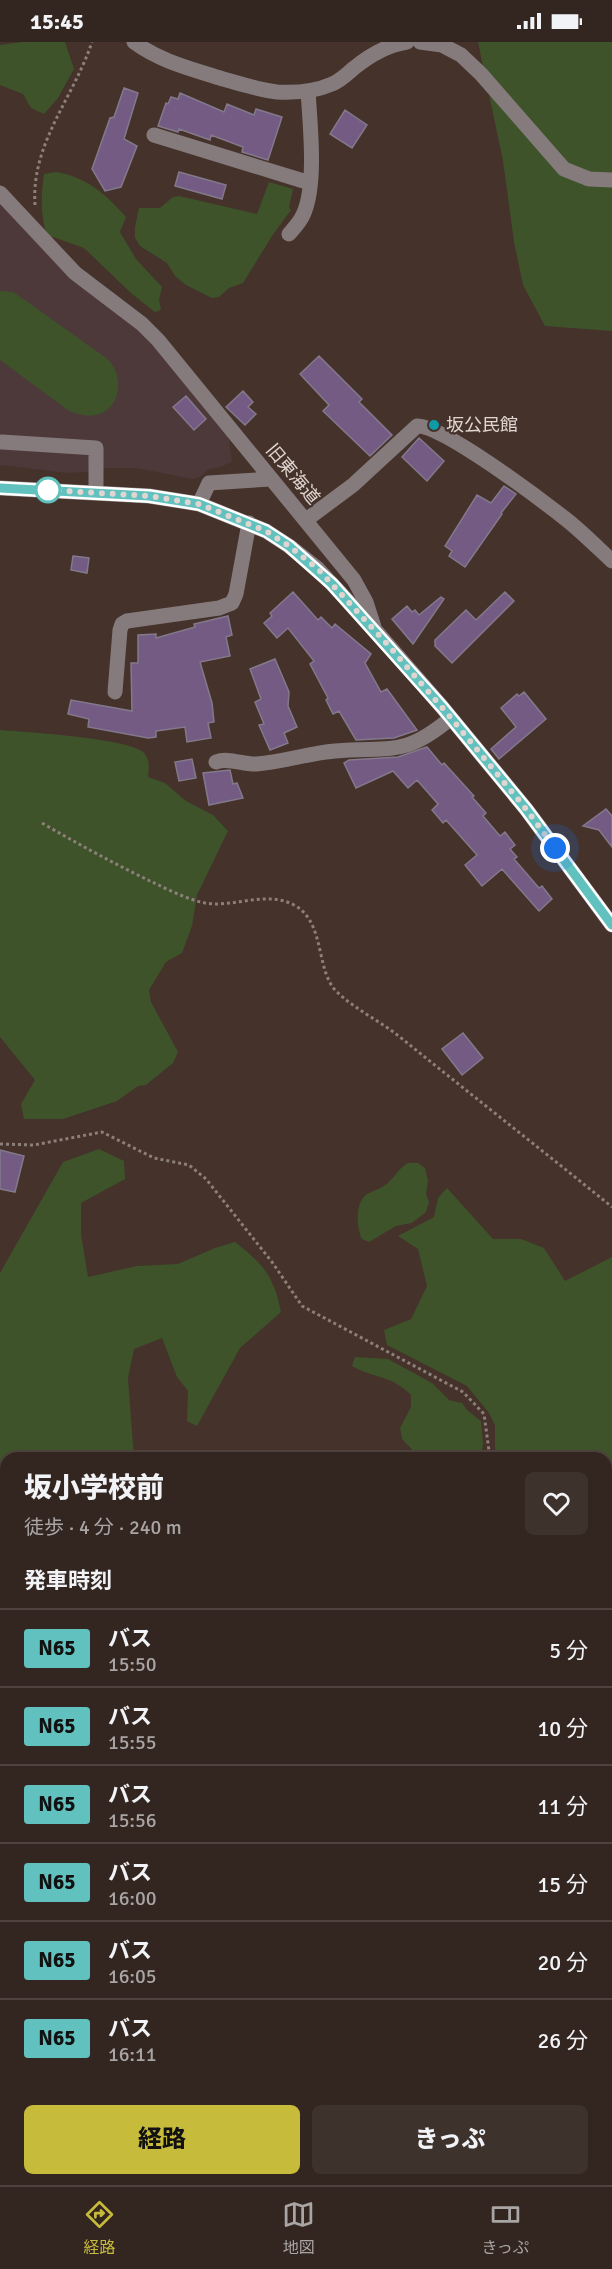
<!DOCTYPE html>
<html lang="ja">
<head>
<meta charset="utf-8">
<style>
	:root { --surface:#332620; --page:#3e322d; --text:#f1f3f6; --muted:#a9a5a5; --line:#4e433e; --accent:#c7bb3c }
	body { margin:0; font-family:Signika,"Noto Sans JP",sans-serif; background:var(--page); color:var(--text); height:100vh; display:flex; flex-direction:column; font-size:22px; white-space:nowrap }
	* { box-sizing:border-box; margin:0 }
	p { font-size:20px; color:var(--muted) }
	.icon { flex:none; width:33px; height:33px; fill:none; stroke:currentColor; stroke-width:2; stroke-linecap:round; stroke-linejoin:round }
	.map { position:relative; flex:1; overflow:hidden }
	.details { position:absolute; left:0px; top:1410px; width:612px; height:734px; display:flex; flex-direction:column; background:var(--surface); border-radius:18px 18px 0 0; box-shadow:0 2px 4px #0004,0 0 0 2px var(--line) }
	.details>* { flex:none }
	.badge { padding:0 12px; border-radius:4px; font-size:21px; line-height:39px }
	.you { position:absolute; width:30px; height:30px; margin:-15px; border:4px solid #fff; border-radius:50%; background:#1a73e8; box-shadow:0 0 0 9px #1a73e833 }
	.map>.badge { position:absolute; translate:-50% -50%; box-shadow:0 0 0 3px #fff }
	h2 { padding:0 24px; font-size:22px; line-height:54px }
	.round { display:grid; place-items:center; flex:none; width:63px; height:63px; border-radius:9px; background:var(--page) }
	.overview { display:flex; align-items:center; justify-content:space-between; height:102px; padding:0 24px }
	h1 { font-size:28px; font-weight:800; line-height:45px }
	.cta { display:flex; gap:12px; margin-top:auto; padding:12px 24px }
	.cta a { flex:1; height:69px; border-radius:9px; background:var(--accent); color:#111; font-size:24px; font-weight:800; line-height:69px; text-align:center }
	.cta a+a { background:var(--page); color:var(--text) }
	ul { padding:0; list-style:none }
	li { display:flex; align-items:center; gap:18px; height:78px; padding:0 24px; border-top:2px solid var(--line) }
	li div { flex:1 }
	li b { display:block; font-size:22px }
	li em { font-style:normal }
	li .badge { min-width:66px; font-weight:700; text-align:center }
	.status { display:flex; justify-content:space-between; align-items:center; height:42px; padding:0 30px; background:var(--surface); direction:ltr }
	.status svg { height:16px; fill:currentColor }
	.menu { display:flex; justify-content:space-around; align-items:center; height:84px; border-top:2px solid var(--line); background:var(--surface); font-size:16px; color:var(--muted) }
	.menu a { display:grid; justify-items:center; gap:3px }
	.menu .active { color:var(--accent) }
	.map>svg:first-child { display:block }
	.industrial { fill:#4d3839 }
	.education { fill:#4d383a }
	.green { fill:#3e532a }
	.water { fill:#00262a }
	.building { fill:#735b84; stroke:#83798b; stroke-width:1.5 }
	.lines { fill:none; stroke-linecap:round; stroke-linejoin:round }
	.path { stroke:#8d7f79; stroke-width:3; stroke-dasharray:3 3; stroke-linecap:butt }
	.minor { stroke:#857a7c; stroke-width:15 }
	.highway { stroke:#f0d7db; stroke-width:18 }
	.line-casing { stroke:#fff; stroke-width:14 }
	.line { stroke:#61c1be; stroke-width:9 }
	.walk { stroke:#e0d5d0; stroke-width:6; stroke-dasharray:0 10.8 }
	.culture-dot { fill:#0f9aa8; stroke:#44322b; stroke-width:2 }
	.stop-dot { fill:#fff; stroke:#61c1be; stroke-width:3 }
	.labels { text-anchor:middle; stroke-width:4.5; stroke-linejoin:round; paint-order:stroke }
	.poi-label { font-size:18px; fill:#e0d5d0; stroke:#44322b; text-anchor:start }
	.street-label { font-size:18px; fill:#e0d5d0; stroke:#44322b }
</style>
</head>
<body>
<div class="status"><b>15:45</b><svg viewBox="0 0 49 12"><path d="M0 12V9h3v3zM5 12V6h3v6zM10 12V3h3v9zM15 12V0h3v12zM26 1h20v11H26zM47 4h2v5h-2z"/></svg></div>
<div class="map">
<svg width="612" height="2143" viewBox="0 0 612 2143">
	<rect width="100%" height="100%" fill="#44322b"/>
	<path class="industrial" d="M38 2138H349L357 2143H35Z"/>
	<path class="education" d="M0 157 140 285 228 390 232 420 220 425 209 427 200 435 192 437 136 426H101L86 430 68 431 0 423Z"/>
	<path class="green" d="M22 0H65L74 27 58 56 44 72 31 66 23 52 0 43V3Z
		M478 0H612V289L545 284 523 243 514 200 503 119Z
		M56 130C85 134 107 153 126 175L120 190 136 217 162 245 159 258 161 268 155 270 132 252 84 206 47 193C40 173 41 153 44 132Z
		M269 140 293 147 289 165 291 168 272 194 243 241 229 246 219 255 212 256 186 243 175 234 167 221 140 204 135 196V185L139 166H160L173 155 179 154 257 172Z
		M0 249 13 250C37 266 61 284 85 301 94 308 108 315 113 324 121 337 120 357 108 367 97 377 81 374 69 369L0 318Z
		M0 688C23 690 134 696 145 712 150 719 149 727 148 735L165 741 186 759 213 773 228 789 197 853 192 884 182 911 166 920 149 948 151 960 178 1010 173 1021 146 1043 138 1044 117 1059 63 1077H24L21 1062 35 1038 0 995Z
		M99 1107 124 1119 125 1137 81 1161V1192L88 1235 137 1224 178 1222 215 1206 235 1200C263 1222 274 1234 281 1270L240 1306 197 1384 187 1379 188 1349 177 1335 162 1296 134 1307 128 1336 134 1416H6V1623L0 1621V1231L63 1120Z
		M408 1121H418L425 1126 428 1139 426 1152 429 1160 426 1170 412 1181 396 1184 369 1200 362 1197C356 1185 355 1160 367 1152 375 1148 379 1148 388 1141 395 1134 399 1126 408 1121Z
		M447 1146 493 1197H521L544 1206 565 1239 612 1215V1642L606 1636V1416H495V1383L489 1371 467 1344 387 1303 384 1288 411 1277 427 1244 418 1207 398 1194 434 1175 438 1156Z
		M355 1315 388 1317 432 1341 449 1358 462 1361 467 1368 481 1379 483 1401 481 1416H420L402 1397 400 1386 411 1365V1353C390 1332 374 1337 352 1324Z
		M606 1667 612 1674V1798L606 1791Z
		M612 1804V1929L606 1922V1810Z
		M0 1971 6 1974V2039L0 2042Z"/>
	<path class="water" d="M53 2138H236L234 2143H45Z"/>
	<path class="building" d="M124 46 138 51 124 97 137 104 121 145 105 149 92 127 110 76 114 75Z
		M180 51 224 70 227 62 254 73 256 67 282 75 268 118 242 110 243 105 211 93 210 98 179 87 178 90 158 84 166 61 168 62 171 55 178 57Z
		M345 68 367 83 352 106 330 92Z
		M179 130 226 143 222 157 175 144Z
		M319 314 362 357 359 360 392 393 370 414 323 369 329 363 300 332Z
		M243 349 253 360 248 365 256 372 245 383 226 365Z
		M186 354 206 377 194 388 173 365Z
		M419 396 444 419 427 439 402 415Z
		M504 444 516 452 501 471 502 472 465 525 449 514 452 509 445 504 477 453 491 461Z
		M73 514 89 516 87 531 71 528Z
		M293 550 318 578 321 575 332 586 335 582 371 612 365 621 381 650 387 647 417 688 394 696 356 698 339 669 333 672 326 658 328 656 310 622 314 619 288 586 277 596 264 581 272 574 270 571Z
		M505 550 514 559 452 621 435 604V598L466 568 476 578Z
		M441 555 444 557 413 602 392 577 407 564 412 570 415 568 419 573Z
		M228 574 232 593 226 595 230 614 200 620 212 661 214 680 208 681 211 696 187 700 185 685 156 689V695L148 696 88 685 89 677 68 672 71 658 132 669 131 621H138V593L156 592V596L195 585 194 582Z
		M275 617 289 650 288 664 297 685 284 691 288 701 270 708 259 683 264 682 255 660 261 657 250 627Z
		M524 650 546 677 499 717 491 707 516 685 501 666 517 652 519 654Z
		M427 705 442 723 444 721 474 754 472 755 486 771 483 774 500 794 505 790 515 803 510 807 517 815 514 817 539 846 542 844 552 857 539 869 502 827 482 844 465 823 477 813 446 778 443 781 432 768 438 762 417 738 408 746 393 729 356 746 344 721 349 718 398 715Z
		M192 717 196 736 179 739 175 720Z
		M230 728 233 742 237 741 243 756 209 763 203 731Z
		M606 767 612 774V805L599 788 583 784Z
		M463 991 483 1016 462 1033 442 1007Z
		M0 1108 24 1114 15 1150 0 1147Z"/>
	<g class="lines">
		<path class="path" d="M35 163C31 101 73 57 92 0
			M42 781C78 802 113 821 150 839 167 847 186 857 205 861 234 866 266 848 294 863 326 880 315 929 337 950 356 968 380 979 400 995 470 1052 542 1108 612 1165
			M0 1102 34 1103 102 1090 154 1116 189 1123 206 1137 272 1220 302 1264 463 1350 484 1372 490 1416
			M163 1416C174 1412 183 1409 193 1416
			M0 1639 6 1642
			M606 1646 612 1652
			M0 1656 6 1660
			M0 1719 6 1715
			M606 1719 612 1724
			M0 1837 6 1843
			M606 1864H612
			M476 2138 489 2143"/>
		<path class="minor" d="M134 0C161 20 192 27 223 37 241 42 259 48 277 50 296 51 314 50 332 42 340 39 347 32 354 26 370 13 387 3 407 0
			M420 0 442 3 461 13 481 32 564 127 589 137 612 138
			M154 93 310 141
			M0 151 75 231 142 282 158 298 354 538 366 560 374 585
			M289 192C294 186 300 180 303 173 317 144 310 82 308 49
			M2 400 96 406V451
			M0 446 149 454 199 462 266 489 289 504 318 527 375 588 442 665 526 767 612 883
			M199 462 209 441 271 437
			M306 478 353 443 417 384C440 381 544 460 567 478 583 491 597 505 612 519
			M115 650 120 588 122 582 127 579 219 566 232 561 236 552 249 481
			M216 720C229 715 243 723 257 722 283 720 309 711 335 709 391 704 403 716 451 676
			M25 2143 27 2138"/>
		<path class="highway" d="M0 1690 6 1695
			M414 2138 423 2143"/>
	</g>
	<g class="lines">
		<defs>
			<path id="line" d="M0 446 149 454 199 462 266 489 289 504 332 542 442 665 526 767 612 883"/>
		</defs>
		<use href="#line" class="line-casing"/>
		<use href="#line" class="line"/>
		<path class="walk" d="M48 448 149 454 199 462 266 489 289 504 318 527 388 603 451 676 526 767 555 806"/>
	</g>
	<circle class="culture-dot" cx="434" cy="383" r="6"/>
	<circle class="stop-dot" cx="48" cy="448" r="12"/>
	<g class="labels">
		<g class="poi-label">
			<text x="446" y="389">坂公民館</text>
		</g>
		<g class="street-label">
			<text transform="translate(293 432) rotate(50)" y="6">旧東海道</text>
		</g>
	</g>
</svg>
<div class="you" style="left:555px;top:806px"></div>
<section class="details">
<div class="overview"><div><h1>坂小学校前</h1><p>徒歩 · 4 分 · 240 m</p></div><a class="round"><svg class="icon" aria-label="heart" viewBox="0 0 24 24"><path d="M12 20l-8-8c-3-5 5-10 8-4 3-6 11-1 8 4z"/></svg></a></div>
<h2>発車時刻</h2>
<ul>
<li><span class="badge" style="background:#61c1be;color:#111">N65</span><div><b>バス</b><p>15:50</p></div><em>5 分</em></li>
<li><span class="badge" style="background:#61c1be;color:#111">N65</span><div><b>バス</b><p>15:55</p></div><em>10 分</em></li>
<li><span class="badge" style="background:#61c1be;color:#111">N65</span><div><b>バス</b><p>15:56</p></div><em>11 分</em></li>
<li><span class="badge" style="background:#61c1be;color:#111">N65</span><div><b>バス</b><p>16:00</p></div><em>15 分</em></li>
<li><span class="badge" style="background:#61c1be;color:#111">N65</span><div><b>バス</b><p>16:05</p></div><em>20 分</em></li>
<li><span class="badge" style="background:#61c1be;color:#111">N65</span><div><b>バス</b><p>16:11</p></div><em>26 分</em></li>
</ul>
<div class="cta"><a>経路</a><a>きっぷ</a></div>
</section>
</div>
<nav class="menu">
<a class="active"><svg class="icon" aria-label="directions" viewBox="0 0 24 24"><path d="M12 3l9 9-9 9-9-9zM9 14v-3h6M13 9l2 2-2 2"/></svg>経路</a>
<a><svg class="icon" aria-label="map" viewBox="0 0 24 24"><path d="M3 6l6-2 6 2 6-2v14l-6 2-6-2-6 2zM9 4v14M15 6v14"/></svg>地図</a>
<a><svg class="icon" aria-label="tickets" viewBox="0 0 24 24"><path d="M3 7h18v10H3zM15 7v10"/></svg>きっぷ</a>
</nav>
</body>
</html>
